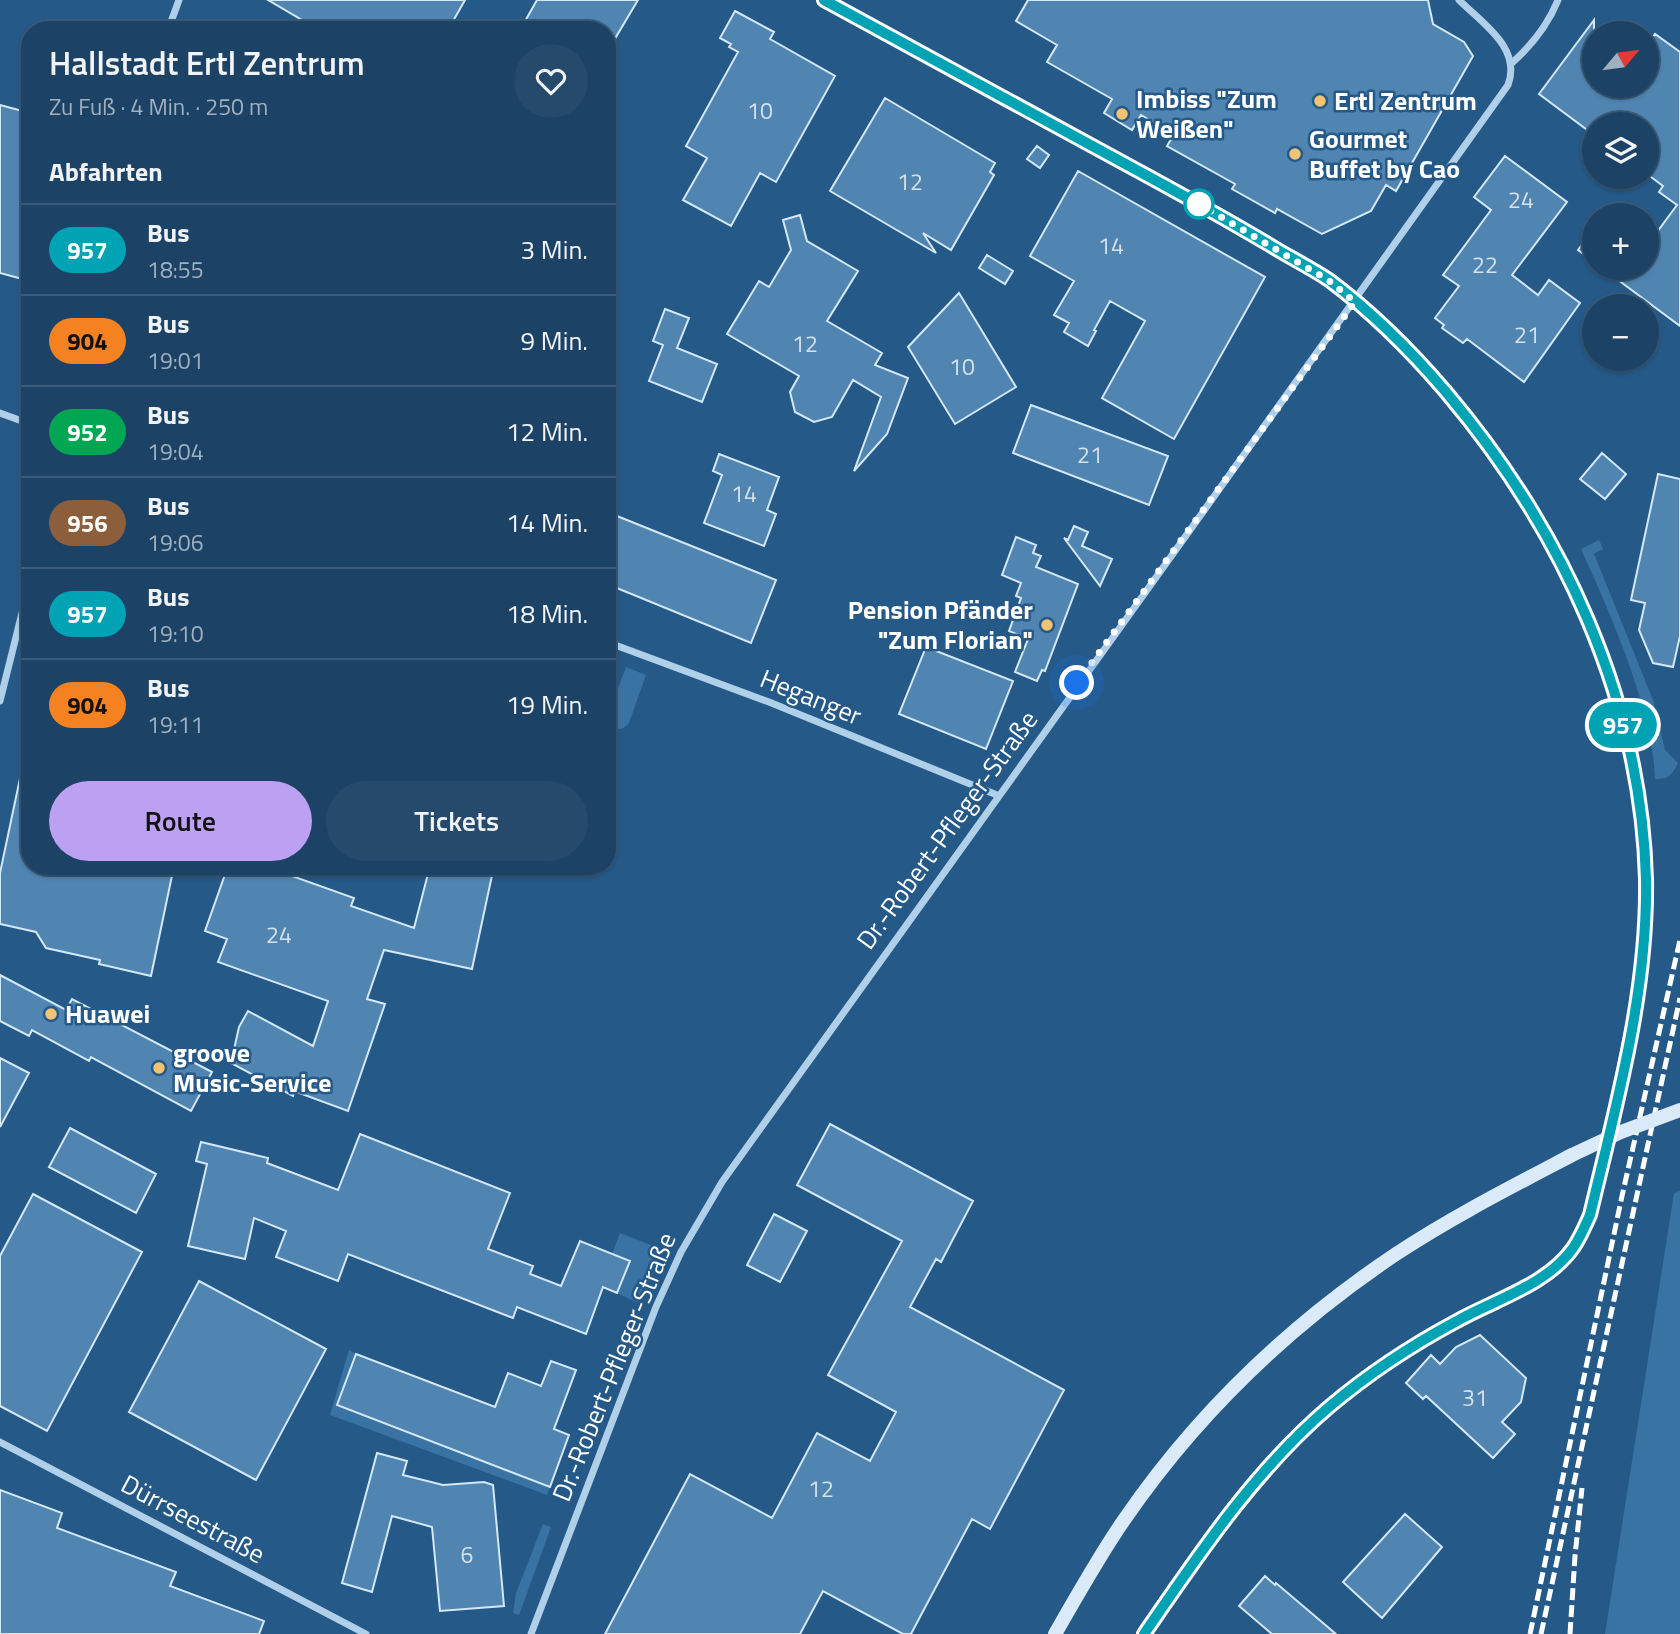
<!DOCTYPE html>
<html lang="de">
<head>
<meta charset="utf-8">
<style>
	:root { --surface:#1c4366; --page:#254a6c; --text:#f1f3f6; --muted:#a0b0bf; --line:#3a5c7a; --accent:#bca0f2 }
	body { margin:0; font-family:"Titillium Web",sans-serif; background:var(--page); color:var(--text); height:100vh; display:flex; flex-direction:column; font-size:26px; white-space:nowrap }
	* { box-sizing:border-box; margin:0 }
	p { font-size:23px; color:var(--muted) }
	.icon { flex:none; width:38px; height:38px; fill:none; stroke:currentColor; stroke-width:2; stroke-linecap:round; stroke-linejoin:round }
	.map { position:relative; flex:1; overflow:hidden }
	.panel { position:absolute; left:21px; top:21px; width:595px; height:854px; display:flex; flex-direction:column; background:var(--surface); border-radius:28px; box-shadow:0 2px 5px #0004,0 0 0 2px var(--line) }
	.panel>* { flex:none }
	.badge { padding:0 14px; border-radius:23px; font-size:24px; line-height:46px }
	.needle { width:46px; rotate:61deg }
	.tools { position:absolute; left:1582px; top:21px; display:grid; gap:14px }
	.tools a { display:grid; place-items:center; width:77px; height:77px; border-radius:50%; background:var(--surface); box-shadow:0 2px 5px #0004,0 0 0 2px var(--line); font-size:35px }
	.you { position:absolute; width:35px; height:35px; margin:-18px; border:5px solid #fff; border-radius:50%; background:#1a73e8; box-shadow:0 0 0 10px #1a73e833 }
	.map>.badge { position:absolute; translate:-50% -50%; box-shadow:0 0 0 4px #fff }
	h2 { padding:0 28px; font-size:26px; line-height:63px }
	.round { display:grid; place-items:center; flex:none; width:74px; height:74px; border-radius:37px; background:var(--page) }
	.overview { display:flex; align-items:center; justify-content:space-between; height:119px; padding:0 28px }
	h1 { font-size:33px; font-weight:600; line-height:52px }
	.action { display:flex; gap:14px; margin-top:auto; padding:14px 28px }
	.action a { flex:1; height:80px; border-radius:42px; background:var(--accent); color:#111; font-size:28px; font-weight:600; line-height:80px; text-align:center }
	.action a+a { background:var(--page); color:var(--text) }
	ul { padding:0; list-style:none }
	li { display:flex; align-items:center; gap:21px; height:91px; padding:0 28px; border-top:2px solid var(--line) }
	li div { flex:1 }
	li b { display:block; font-size:26px }
	li em { font-style:normal }
	li .badge { min-width:77px; font-weight:700; text-align:center }
	.map>svg:first-child { display:block }
	.green { fill:#3973a4 }
	.building { fill:#5185b1; stroke:#d4e7f7; stroke-width:2 }
	.lines { fill:none; stroke-linecap:round; stroke-linejoin:round }
	.minor { stroke:#b0cfe9; stroke-width:7 }
	.tertiary { stroke:#b0cfe9; stroke-width:12 }
	.secondary { stroke:#dbeaf8; stroke-width:14 }
	.rail { stroke:#fff; stroke-width:5; stroke-dasharray:12 5; stroke-linecap:butt }
	.secondary-bridge { stroke:#dbeaf8; stroke-width:14 }
	.line-casing { stroke:#fff; stroke-width:16 }
	.line { stroke:#00a3b4; stroke-width:10 }
	.walk { stroke:#fff; stroke-width:7; stroke-dasharray:0 12.6 }
	.poi-dot { fill:#f3c374; stroke:#255988; stroke-width:2.5 }
	.stop-dot { fill:#fff; stroke:#00a3b4; stroke-width:3.5 }
	.labels { text-anchor:middle; stroke-width:5; stroke-linejoin:round; paint-order:stroke }
	.number-label { font-size:23px; fill:#d4e0ec }
	.poi-label { font-size:26px; font-weight:bold; fill:#fff; stroke:#255988; text-anchor:start }
	.street-label { font-size:26px; fill:#fff; stroke:#255988 }
</style>
</head>
<body>
<div class="map">
<svg width="1680" height="1634" viewBox="0 0 1680 1634">
	<rect width="100%" height="100%" fill="#255988"/>
	<path class="green" d="M1599 540 1603 549 1594 554 1653 700 1665 750 1678 763C1673 774 1668 780 1655 779 1653 709 1610 613 1581 549Z
		M626 667 646 675 629 723C622 732 616 729 607 726V718Z
		M1680 1191V1634H1605L1674 1193Z
		M620 1233 664 1250 638 1303 617 1293 612 1254Z
		M349 1350 356 1354 337 1405 550 1487 547 1495 330 1415Z
		M543 1524 551 1527 519 1615 513 1613 516 1593Z"/>
	<path class="building" d="M268 0H465L448 30H319Z
		M537 0H638L607 52V30H520Z
		M1028 0H1428L1433 24 1464 42 1473 56 1396 191 1386 185 1371 211 1322 234 1277 209 1275 213 1232 189 1235 184 1167 146 1174 134 1141 115 1132 130 1104 113 1112 99 1047 62 1057 45 1016 21Z
		M735 11 774 32 770 39 835 76 776 182 760 173 731 226 683 200 707 158 686 146 738 52 729 47 731 44 720 38Z
		M1594 20V86H1647V45L1655 34 1680 52V326L1602 268H1647V224L1657 232 1677 205 1659 192 1663 186 1647 174V124H1594V135L1539 94Z
		M885 98 995 163 990 172 994 175 951 250 923 233 936 253 830 191Z
		M0 105 30 113V266L26 280 0 273Z
		M1037 146 1049 155 1040 168 1027 159Z
		M1505 156 1567 202 1512 275 1538 295 1549 280 1580 303 1524 382 1467 339 1463 343 1442 328 1444 325 1435 318 1459 286 1443 275 1491 210 1474 197Z
		M1078 171 1265 277 1174 439 1102 398 1145 321 1110 301 1094 330 1096 331 1088 346 1064 332 1069 323 1054 315 1074 281 1030 256Z
		M800 215 807 241 858 271 827 321 882 353 875 365 908 378 887 434 854 471 881 397 853 380 832 417 814 422 795 412 790 392 799 376 727 334 759 281 769 287 791 250 783 220Z
		M1594 228V262L1578 250Z
		M987 255 1013 271 1005 284 979 268Z
		M959 293 1016 387 955 424 908 347Z
		M665 309 689 318 677 348 717 364 702 402 649 381 663 345 653 341Z
		M1031 405 1168 456 1149 505 1013 453Z
		M1602 453 1626 474 1605 499 1580 479Z
		M719 454 779 477 767 510 776 514 764 546 704 523 722 475 713 471Z
		M1658 474 1680 479V636L1673 667 1653 663 1639 630 1645 603 1631 600Z
		M607 512 776 580 751 643 607 584Z
		M1074 526 1088 532 1082 546 1112 559 1100 586 1064 538 1068 540Z
		M1016 537 1036 545 1033 553 1041 556 1036 567 1078 584 1045 671 1042 670 1037 681 1015 672 1028 639 1009 631 1021 598 1016 596 1021 583 1002 575Z
		M926 647 1013 681 986 749 899 714Z
		M23 764 30 765V866H174L151 976 99 964 100 960 46 948 36 932 0 924V873Z
		M228 866H264L354 898 351 906 414 928 430 866H494L472 969 384 950 367 999 385 1004 348 1111 294 1091 293 1096 231 1063 239 1027 248 1011 313 1046 328 1001 218 962 227 939 205 931Z
		M0 975 66 1010 72 999 212 1072 191 1111 91 1057 89 1061 32 1030 29 1036 0 1021Z
		M0 1058 29 1073 0 1127Z
		M830 1124 973 1201 941 1262 936 1259 910 1307 1064 1390 990 1529 972 1519 911 1634H903L823 1591 800 1634H605L690 1474 772 1518 817 1433 870 1461 896 1412 828 1375 902 1241 797 1185Z
		M70 1128 156 1174 136 1213 49 1167Z
		M360 1134 510 1193 488 1249 533 1266 530 1274 561 1286 580 1241 630 1261 617 1293 603 1287 586 1334 517 1307 513 1318 348 1254 338 1281 276 1257 286 1231 254 1218 245 1259 188 1246 207 1164 196 1161 201 1142 268 1158 267 1163 338 1190Z
		M33 1194 142 1252 47 1431 0 1406V1256Z
		M774 1214 807 1231 780 1282 747 1265Z
		M199 1281 326 1349 256 1480 129 1412Z
		M1480 1335 1526 1378 1521 1402 1502 1422 1515 1434 1493 1458 1426 1396 1423 1399 1406 1383 1431 1355 1440 1364 1456 1347Z
		M356 1354 495 1407 508 1373 541 1386 551 1361 576 1370 554 1429 569 1435 550 1487 337 1405Z
		M377 1453 407 1461 403 1475 443 1485 484 1482 493 1485 504 1606 440 1611 432 1527 392 1516 372 1592 342 1583Z
		M0 1490 62 1513 57 1528 176 1572 170 1586 264 1621 259 1634H0Z
		M1405 1514 1442 1547 1382 1618 1343 1582Z
		M1265 1576 1275 1585 1276 1583 1336 1634H1272L1239 1606Z"/>
	<g class="lines">
		<path class="minor" d="M168 30 179 0
			M1512 63C1532 45 1548 25 1558 0
			M0 413 30 424
			M607 642 769 702 997 795
			M0 701 30 581
			M0 1442 366 1634
			M531 1634 656 1307 681 1252 722 1182C983 816 1248 452 1508 85 1522 48 1482 23 1459 0"/>
		<path class="tertiary" d="M824 0C926 56 1028 112 1131 167 1179 193 1226 219 1273 247 1291 258 1311 268 1329 280 1373 312 1411 351 1446 392 1575 543 1656 735 1644 936 1642 968 1636 1001 1630 1032 1618 1094 1604 1154 1590 1215 1585 1226 1580 1238 1573 1248 1547 1286 1494 1300 1456 1321 1412 1345 1367 1375 1329 1407 1254 1471 1199 1554 1144 1634"/>
		<path class="secondary" d="M1055 1634C1077 1596 1099 1556 1124 1520 1196 1415 1290 1325 1396 1254 1452 1217 1513 1186 1572 1155"/>
		<path class="rail" d="M1530 1634 1622 1196 1680 940
			M1541 1634 1680 998
			M1570 1634 1575 1556 1582 1488"/>
		<path class="secondary-bridge" d="M1572 1155 1621 1132 1680 1110"/>
	</g>
	<g class="lines">
		<defs>
			<path id="line" d="M824 0C926 56 1028 112 1131 167 1179 193 1226 219 1273 247 1291 258 1311 268 1329 280 1372 312 1411 351 1446 392 1561 528 1641 698 1646 879 1648 992 1616 1106 1590 1215 1585 1226 1580 1238 1573 1248 1547 1285 1494 1300 1457 1321 1412 1345 1367 1375 1329 1407 1254 1471 1199 1554 1144 1634"/>
		</defs>
		<use href="#line" class="line-casing"/>
		<use href="#line" class="line"/>
		<path class="walk" d="M1077 683 1355 302 1328 280 1199 204"/>
	</g>
	<g class="poi-dot">
		<circle cx="1320" cy="101" r="7"/>
		<circle cx="1122" cy="114" r="7"/>
		<circle cx="1295" cy="154" r="7"/>
		<circle cx="1047" cy="625" r="7"/>
		<circle cx="51" cy="1014" r="7"/>
		<circle cx="159" cy="1068" r="7"/>
	</g>
	<circle class="stop-dot" cx="1199" cy="204" r="14"/>
	<g class="labels">
		<g class="number-label">
			<text x="760" y="119">10</text>
			<text x="910" y="190">12</text>
			<text x="1521" y="208">24</text>
			<text x="1111" y="254">14</text>
			<text x="1485" y="273">22</text>
			<text x="1527" y="343">21</text>
			<text x="805" y="352">12</text>
			<text x="962" y="375">10</text>
			<text x="1090" y="463">21</text>
			<text x="744" y="502">14</text>
			<text x="279" y="943">24</text>
			<text x="1475" y="1406">31</text>
			<text x="821" y="1497">12</text>
			<text x="467" y="1563">6</text>
		</g>
		<g class="poi-label">
			<text x="1136" y="108">Imbiss "Zum<tspan x="1136" dy="30">Weißen"</tspan></text>
			<text x="1334" y="110">Ertl Zentrum</text>
			<text x="1309" y="148">Gourmet<tspan x="1309" dy="30">Buffet by Cao</tspan></text>
			<text x="1033" y="619" text-anchor="end">Pension Pfänder<tspan x="1033" dy="30">"Zum Florian"</tspan></text>
			<text x="65" y="1023">Huawei</text>
			<text x="173" y="1062">groove<tspan x="173" dy="30">Music-Service</tspan></text>
		</g>
		<g class="street-label">
			<text transform="translate(811 697) rotate(22)" y="9">Heganger</text>
			<text transform="translate(947 830) rotate(-54)" y="9">Dr.-Robert-Pfleger-Straße</text>
			<text transform="translate(614 1367) rotate(-68)" y="9">Dr.-Robert-Pfleger-Straße</text>
			<text transform="translate(193 1519) rotate(28)" y="9">Dürrseestraße</text>
		</g>
	</g>
</svg>
<div class="tools">
<a><svg class="needle" viewBox="-14 -14 28 28"><path d="M0-13l5 13h-10z" fill="#e53935"/><path d="M0 13l5-13h-10z" fill="#a0b0bf"/></svg></a>
<a><svg class="icon" aria-label="layers" viewBox="0 0 24 24"><path d="M12 4l9 5-9 5-9-5zM3 14l9 5 9-5"/></svg></a>
<a>+</a>
<a>−</a>
</div>
<div class="you" style="left:1077px;top:683px"></div>
<b class="badge" style="left:1623px;top:725px;background:#00a3b4;color:#fff">957</b>
<section class="panel">
<div class="overview"><div><h1>Hallstadt Ertl Zentrum</h1><p>Zu Fuß · 4 Min. · 250 m</p></div><a class="round"><svg class="icon" aria-label="heart" viewBox="0 0 24 24"><path d="M12 20l-8-8c-3-5 5-10 8-4 3-6 11-1 8 4z"/></svg></a></div>
<h2>Abfahrten</h2>
<ul>
<li><span class="badge" style="background:#00a3b4;color:#fff">957</span><div><b>Bus</b><p>18:55</p></div><em>3 Min.</em></li>
<li><span class="badge" style="background:#f58220;color:#111">904</span><div><b>Bus</b><p>19:01</p></div><em>9 Min.</em></li>
<li><span class="badge" style="background:#00a651;color:#fff">952</span><div><b>Bus</b><p>19:04</p></div><em>12 Min.</em></li>
<li><span class="badge" style="background:#8b5e3c;color:#fff">956</span><div><b>Bus</b><p>19:06</p></div><em>14 Min.</em></li>
<li><span class="badge" style="background:#00a3b4;color:#fff">957</span><div><b>Bus</b><p>19:10</p></div><em>18 Min.</em></li>
<li><span class="badge" style="background:#f58220;color:#111">904</span><div><b>Bus</b><p>19:11</p></div><em>19 Min.</em></li>
</ul>
<div class="action"><a>Route</a><a>Tickets</a></div>
</section>
</div>
</body>
</html>
